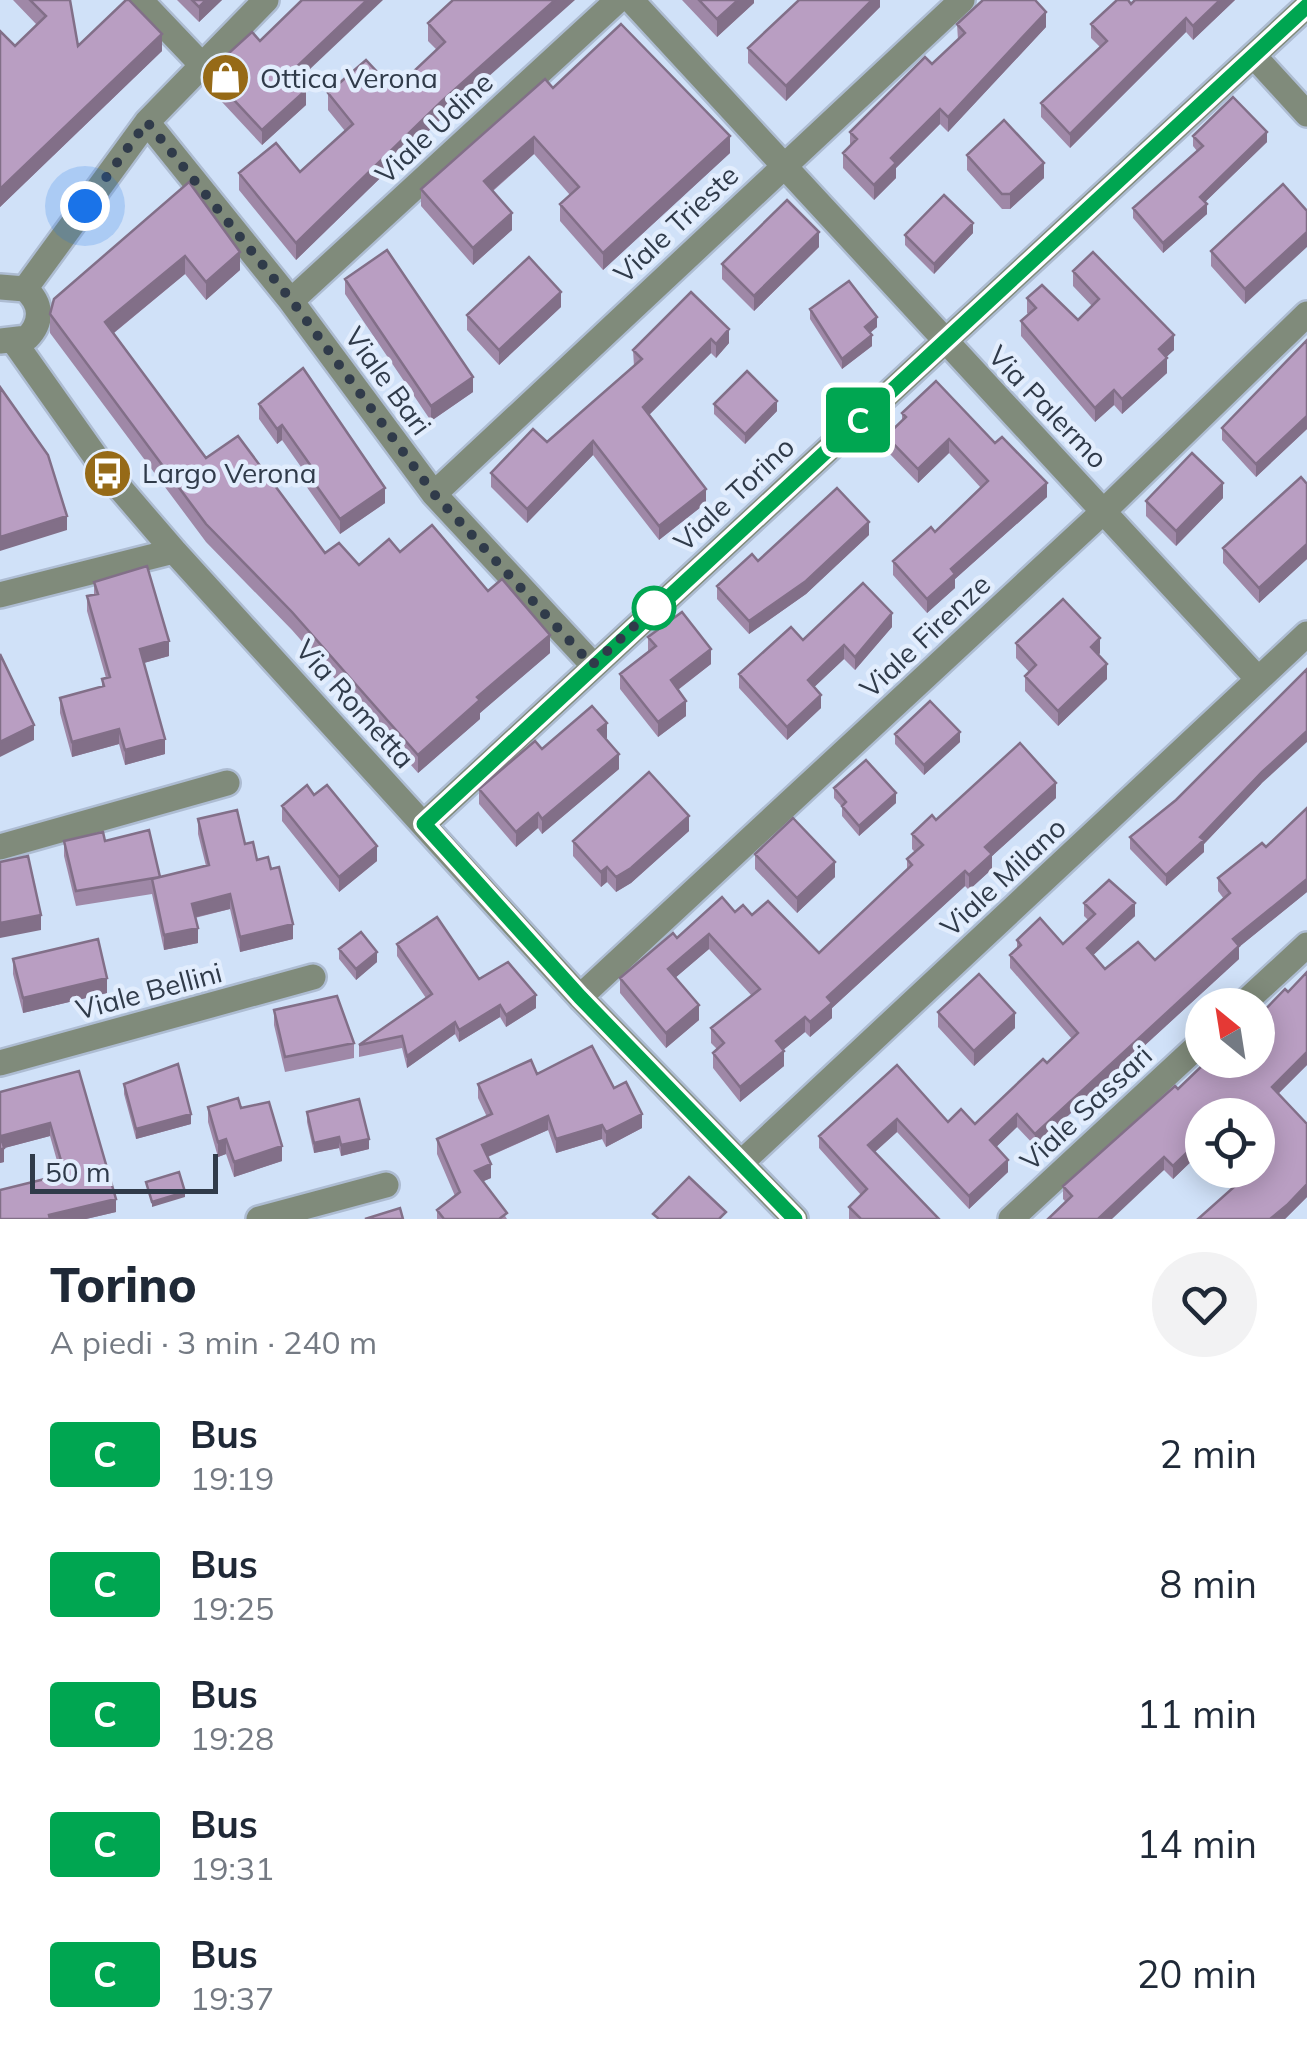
<!DOCTYPE html>
<html lang="it">
<head>
<meta charset="utf-8">
<style>
	:root { --surface:#fff; --page:#f2f2f3; --text:#1f2937; --muted:#747a83 }
	body { margin:0; font-family:Mulish,sans-serif; background:var(--page); color:var(--text); height:100vh; display:flex; flex-direction:column; font-size:38px; white-space:nowrap }
	* { box-sizing:border-box; margin:0 }
	p { font-size:32px; color:var(--muted) }
	.icon { flex:none; width:55px; height:55px; fill:none; stroke:currentColor; stroke-width:2; stroke-linecap:round; stroke-linejoin:round }
	.map { position:relative; height:1219px; overflow:hidden }
	.drawer { display:flex; flex-direction:column; background:var(--surface); flex:1 }
	.drawer>* { flex:none }
	.badge { padding:0 20px; border-radius:8px; font-size:35px; line-height:65px }
	.needle { width:65px; rotate:330deg }
	.tools { position:absolute; left:1185px; top:988px; display:grid; gap:20px }
	.tools a { display:grid; place-items:center; width:90px; height:90px; border-radius:50%; background:var(--surface); box-shadow:0 5px 25px #0003; font-size:50px }
	.scale { position:absolute; left:30px; bottom:25px; width:188px; box-sizing:border-box; padding-left:10px; border:5px solid #303b4a; border-top:0; font-size:28px; line-height:35px; white-space:nowrap; color:#303b4a; -webkit-text-stroke:8px #e2edfd; paint-order:stroke }
	.you { position:absolute; width:50px; height:50px; margin:-25px; border:8px solid #fff; border-radius:50%; background:#1a73e8; box-shadow:0 0 0 15px #1a73e833 }
	.map>.badge { position:absolute; translate:-50% -50%; box-shadow:0 0 0 5px #fff }
	.round { display:grid; place-items:center; flex:none; width:105px; height:105px; border-radius:52px; background:var(--page) }
	.overview { display:flex; align-items:center; justify-content:space-between; height:170px; padding:0 50px }
	h1 { font-size:48px; font-weight:800; line-height:75px }
	ul { padding:0; list-style:none }
	li { display:flex; align-items:center; gap:30px; height:130px; padding:0 50px }
	li div { flex:1 }
	li b { display:block; font-size:38px }
	li em { font-style:normal }
	li .badge { min-width:110px; font-weight:700; text-align:center }
	.map>svg:first-child { display:block }
	.lines { fill:none; stroke-linecap:round; stroke-linejoin:round }
	.minor-casing { stroke:#adbcd2; stroke-width:30 }
	.minor { stroke:#808b7b; stroke-width:25 }
	.wall { fill:#9f88a7 }
	.shaded-wall { fill:#826f88 }
	.building { fill:#b99ec2; stroke:#826f88; stroke-width:2.5 }
	.line-casing { stroke:#fff; stroke-width:22 }
	.line { stroke:#00a651; stroke-width:15 }
	.walk { stroke:#303b4a; stroke-width:10; stroke-dasharray:0 18 }
	.stop-dot { fill:#fff; stroke:#00a651; stroke-width:5 }
	.labels { text-anchor:middle; stroke-width:9; stroke-linejoin:round; paint-order:stroke }
	.poi-label { font-size:28px; fill:#303b4a; stroke:#e2edfd; text-anchor:start }
	.street-label { font-size:28px; fill:#303b4a; stroke:#e2edfd }
</style>
</head>
<body>
<div class="map">
<svg width="1307" height="1219" viewBox="0 0 1307 1219">
	<rect width="100%" height="100%" fill="#d0e1f8"/>
	<g class="lines">
		<defs>
			<path id="minor" d="M140 0 200 63
				M631 0 1258 679
				M1254 56 1307 114
				M147 122 291 301 434 494 593 665
				M0 287 25 289C42 303 43 322 27 338L0 341
				M25 289 147 122 266 0
				M291 301 618 0
				M15 343 107 473 174 551 580 997 795 1219
				M434 494 962 0
				M0 595 174 551
				M424 824 1307 6
				M0 847 227 783
				M580 997 1105 510 1307 314
				M1242 1005 1307 945
				M0 1063 313 977
				M741 1163 1307 634
				M259 1219 386 1185
				M1011 1219 1202 1042"/>
		</defs>
		<use href="#minor" class="minor-casing"/>
		<use href="#minor" class="minor"/>
	</g>
	<path class="wall" d="M13 0H70L78 46 162 51 0 207V31L15 46 37 25Z
		M177 0H222L199 22Z
		M453 0 443 117 296 260 239 190V173L300 172 345 131 328 110V93L394 90 437 50 428 41V23Z
		M682 0H754V3L717 37Z
		M880 0V7L786 101 748 63V48Z
		M1135 0H1235L1193 40 1186 32 1070 148 1041 117V103L1100 47 1091 38V24Z
		M957 24 1046 27 948 132 940 124 896 168V178L874 200 843 168V153L850 146V132L932 64 958 40Z
		M208 72 298 81 306 105 262 145 208 87Z
		M553 88 730 153 603 270 560 221V204L570 195 534 154 493 191 512 230 473 265 421 206V189Z
		M1193 136 1267 142 1205 202 1207 214 1163 253 1133 218V208L1197 151 1193 146Z
		M967 155 1044 178 1010 209H1002L967 170Z
		M189 182 240 270 206 300 185 274 114 333 206 458 325 553 359 565 400 552 488 591 550 653 480 713V719L418 773 292 630 206 542 50 333V314Z
		M1307 211 1245 304 1211 266V251Z
		M973 233 934 274 905 245V235Z
		M819 247 754 311 722 279V264Z
		M1073 271 1174 350 1166 357 1167 373 1122 414 1114 405 1095 422 1021 336V321L1028 314 1027 313V298L1078 320 1092 306 1073 286Z
		M345 279 473 392 431 421 345 294Z
		M691 292 729 343 716 358 711 353 649 415 706 503 659 540 593 455 527 523 491 487V473L547 442 634 366 633 350Z
		M561 307 499 365 467 330V315Z
		M810 309 877 327 870 333 872 346 842 369 810 319Z
		M1307 340V429L1256 477 1222 440V428Z
		M259 404 385 503 340 534 306 486V474L282 440 277 444 259 419Z
		M714 404 777 411 745 444 714 414Z
		M902 413 1047 497 955 579V588L927 613 893 575V561L935 532 981 488 949 453 918 483 886 450V436L902 421Z
		M1307 484V559L1259 603 1223 563V548Z
		M1223 498 1176 546 1146 516V501Z
		M869 535 806 594 749 634 717 599V586L758 561Z
		M94 582 169 656 144 663 165 754 125 765 119 744 72 757 60 713V698L102 687V679L106 678 87 611V596L94 594Z
		M892 627 855 670 844 659 814 687 821 708 787 740 739 688V674L803 640Z
		M648 637 711 664 678 690 686 716 658 737 620 689V674L648 652Z
		M1016 643 1100 653 1099 655 1107 679 1058 726 1025 691V676L1029 672 1016 658Z
		M895 734 960 742 924 775 895 744Z
		M606 738 619 769 542 834 538 828 516 847 479 804V789L542 749Z
		M1262 783 1204 844V852L1166 886 1130 849V837Z
		M834 788 896 803 859 836 842 816V807L834 798Z
		M314 795 377 861 339 892 282 821V806Z
		M1056 798 992 856V869L969 890 965 886 832 1008V1018L810 1037 805 1032 783 1050 784 1066 740 1102 713 1068V1053L717 1049 711 1043V1028L752 996 709 949 676 977 699 1020 666 1048 620 993V978L677 938 735 912 752 915 819 953 907 869V859L915 852 912 849V834L936 820Z
		M1307 808V892L1239 947V959L1035 1146 1017 1127 996 1147 1008 1172 969 1209 897 1132 875 1152 939 1219H849V1207L861 1195 819 1148V1136L897 1065 948 1122 975 1124 1047 1063 1072 1039 1010 968V955L1017 949V940L1063 944 1088 920 1084 916V903L1135 916 1093 955 1105 969 1155 960 1224 899 1218 891V878L1266 847Z
		M198 819 245 844 257 860 271 869 293 939 240 952 230 909 195 918 198 943 164 950 152 894 76 906 64 856V841H105L160 877 206 866 198 834Z
		M689 831 631 883 616 892 607 882 601 887 573 856V841Z
		M755 854 835 877 797 913 755 869Z
		M397 944 479 979 536 1008 506 1027 500 1017 459 1042 455 1034 407 1068 402 1048 359 1057V1045L426 998 397 956Z
		M339 949 377 962 356 980 339 959Z
		M13 959 107 993 23 1013 13 974Z
		M274 1010 354 1043V1058L285 1072 274 1025Z
		M938 1012 1015 1028 974 1066 938 1027Z
		M1307 1065 1278 1094 1307 1124V1197L1285 1219 1258 1170V1115H1202V1151L1173 1179 1164 1170 1066 1202 1063 1199V1186L1178 1089Z
		M79 1071 116 1212 86 1219H0L61 1175 50 1136 4 1148V1162L0 1163V1092Z
		M537 1074 614 1088 642 1128 606 1147 602 1139 556 1153 548 1130 488 1157 491 1178 483 1181 507 1219H437V1210L455 1196 437 1154V1139L487 1117 478 1098V1084Z
		M124 1084 191 1124 136 1139 124 1094Z
		M208 1107 241 1108 282 1161 234 1177 226 1154 218 1157 208 1122Z
		M307 1112 369 1149 341 1156 339 1148 314 1153 307 1122Z"/>
	<path class="shaded-wall" d="M206 0H222L199 22V7Z
		M367 0H383L290 88V73Z
		M555 0H575L443 117 296 260V243L443 100Z
		M738 0H754V3L717 37V19Z
		M872 0H880V7L786 101V86Z
		M1220 0H1235L1193 40V26Z
		M1046 12V27L948 132V117Z
		M1186 18V32L1070 148V134Z
		M162 34V51L0 207V189Z
		M306 90V105L262 145V130Z
		M940 109V124L896 168V178L874 200V185L891 158Z
		M1267 132V142L1200 207V197Z
		M730 136V153L603 270V253Z
		M534 137V154L484 198V181Z
		M1044 163V178L1010 209V194Z
		M1207 204V214L1163 253V243Z
		M512 213V230L473 265V248Z
		M973 223V233L934 274V264Z
		M819 232V247L754 311V296Z
		M1307 232V247L1245 304V289Z
		M240 252V270L206 300V282Z
		M185 256V274L105 340V322Z
		M561 292V307L499 365V350Z
		M877 317V327L865 337V327Z
		M729 329V343L716 358V344Z
		M872 335V346L842 369V359Z
		M1174 335V350L1159 364V349Z
		M711 339V353L643 421V407Z
		M1167 358V373L1122 414V399Z
		M473 377V392L431 421V406Z
		M1114 390V405L1095 422V408Z
		M777 401V411L745 444V434Z
		M1307 416V429L1256 477V464Z
		M282 425V440L277 444V429Z
		M949 439V453L918 483V469Z
		M593 441V455L527 523V509Z
		M1047 483V497L955 579V588L927 613V599L951 569Z
		M1223 483V498L1176 546V531Z
		M385 488V503L340 534V519Z
		M706 489V503L659 540V526Z
		M67 516V530L0 551V537Z
		M869 522V535L806 594 749 634V621Z
		M1307 544V559L1259 603V588Z
		M892 613V627L855 670V657Z
		M550 635V653L480 713V719L418 773V755L477 697Z
		M1100 638V653L1091 662V647Z
		M169 641V656L140 664V649Z
		M844 645V659L808 693V680Z
		M711 649V664L671 695V680Z
		M1107 664V679L1058 726V711Z
		M821 695V708L787 740V727Z
		M686 701V716L658 737V722Z
		M607 723V738L598 745V730Z
		M34 725V740L0 757V742Z
		M119 729V744L72 757V742Z
		M1307 731V742L1262 783 1204 844V852L1166 886V875L1200 837 1262 772Z
		M960 732V742L924 775V765Z
		M165 739V754L125 765V750Z
		M619 754V769L542 834V819Z
		M1056 783V798L992 856V869L969 890V875L985 847Z
		M896 793V803L859 836V826Z
		M538 813V828L516 847V832Z
		M689 816V831L631 883 616 892V877Z
		M377 846V861L339 892V877Z
		M835 862V877L797 913V898Z
		M607 867V882L601 887V872Z
		M965 871V886L832 1008V1018L810 1037V1022L827 997Z
		M1307 879V892L1239 947V959L1035 1146V1134L1233 939Z
		M230 894V909L192 918V904Z
		M1135 903V916L1087 961V948Z
		M41 915V930L0 938V923Z
		M293 924V939L240 952V937Z
		M198 928V943L164 950V935Z
		M709 934V949L668 984V969Z
		M377 952V962L356 980V969Z
		M107 978V993L23 1013V998Z
		M536 995V1008L506 1027V1015Z
		M500 1005V1017L459 1042V1030Z
		M699 1005V1020L666 1048V1033Z
		M1015 1013V1028L974 1066V1051Z
		M805 1017V1032L776 1056V1041Z
		M455 1022V1034L407 1068V1056Z
		M784 1051V1066L740 1102V1087Z
		M1307 1052V1065L1272 1100V1087Z
		M191 1114V1124L136 1139V1129Z
		M642 1114V1128L606 1147V1132Z
		M1017 1114V1127L990 1153V1140Z
		M548 1116V1130L482 1159V1145Z
		M897 1119V1132L868 1158V1145Z
		M50 1123V1136L1 1149V1136Z
		M602 1125V1139L556 1153V1139Z
		M339 1137V1148L314 1153V1143Z
		M1202 1138V1151L1173 1179V1166Z
		M226 1139V1154L218 1157V1142Z
		M369 1139V1149L341 1156V1145Z
		M282 1146V1161L234 1177V1162Z
		M4 1148V1162L0 1163V1150Z
		M1164 1157V1170L1112 1219H1098Z
		M1008 1160V1172L969 1209V1196Z
		M491 1164V1178L475 1185V1171Z
		M1307 1184V1197L1285 1219H1270Z
		M185 1192V1197L152 1207V1202Z
		M116 1199V1212L86 1219H49V1215Z"/>
	<path class="building" d="M30 0H70L78 46 126 0H129L162 34 0 189V31L15 46 46 16Z
		M192 0H206L199 7Z
		M302 0H367L290 73 306 90 262 130 208 72 252 32 260 41Z
		M453 0H555L443 100 296 243 239 173 276 143 300 172 353 124 328 93 366 60 394 90 445 42 428 23Z
		M699 0H738L717 19Z
		M799 0H872L786 86 748 48Z
		M983 0H1035L1046 12 948 117 940 109 891 158 896 163 874 185 843 153 857 139 850 132 925 57 932 64 965 33 957 24Z
		M1117 0H1128L1131 4 1135 0H1220L1193 26 1186 18 1070 134 1041 103 1107 41 1091 24Z
		M621 24 730 136 603 253 560 204 579 187 534 137 484 181 512 213 473 248 421 189 545 79 553 88Z
		M1233 97 1267 132 1200 197 1207 204 1163 243 1133 208 1203 146 1193 136Z
		M1004 120 1044 163 1010 194H1002L967 155Z
		M189 182 240 252 206 282 185 256 105 322 206 458 238 436 325 553 339 543 359 565 389 539 400 552 432 525 488 591 502 579 550 635 477 697 480 700 418 755 292 612 206 524 50 314 54 299Z
		M1283 184 1307 211V232L1245 289 1211 251Z
		M944 195 973 223 934 264 905 235Z
		M787 200 819 232 754 296 722 264Z
		M387 250 473 377 431 406 345 279Z
		M1093 252 1174 335 1159 349 1167 358 1122 399 1114 390 1095 408 1021 321 1036 308 1027 298 1042 285 1078 320 1099 299 1073 271Z
		M529 257 561 292 499 350 467 315Z
		M849 281 877 317 865 327 872 335 842 359 810 309Z
		M691 292 729 329 716 344 711 339 643 407 706 489 659 526 593 441 527 509 491 473 533 429 547 442 642 359 633 350Z
		M1307 340V416L1256 464 1222 428Z
		M303 368 385 488 340 519 306 471 311 466 282 425 277 429 259 404Z
		M747 371 777 401 745 434 714 404Z
		M936 381 995 443 1002 437 1047 483 951 569 955 574 927 599 893 561 931 527 935 532 988 481 949 439 918 469 886 436 906 417 902 413Z
		M0 387 48 455 67 516 0 537Z
		M1192 453 1223 483 1176 531 1146 501Z
		M1301 477 1307 484V544L1259 588 1223 548Z
		M837 488 869 522 806 581 749 621 717 586 752 554 758 561Z
		M147 566 169 641 140 649 165 739 125 750 119 729 72 742 60 698 104 686 102 679 110 677 87 596 98 594 94 582Z
		M863 583 892 613 855 657 844 645 808 680 821 695 787 727 739 674 791 627 803 640Z
		M1063 599 1100 638 1091 647 1107 664 1058 711 1025 676 1036 665 1016 643Z
		M682 612 711 649 671 680 686 701 658 722 620 674 656 646 648 637Z
		M0 654 34 725 0 742Z
		M1307 669V731L1262 772 1200 837 1204 840 1166 875 1130 837 1176 800Z
		M930 701 960 732 924 765 895 734Z
		M592 706 607 723 598 730 619 754 542 819 538 813 516 832 479 789 535 741 542 749Z
		M1020 743 1056 783 985 847 992 854 969 875 965 871 827 997 832 1003 810 1022 805 1017 776 1041 784 1051 740 1087 713 1053 724 1043 711 1028 760 989 709 934 668 969 699 1005 666 1033 620 978 673 933 677 938 722 897 735 912 743 905 752 915 768 901 819 953 912 865 907 859 923 845 912 834 932 815 936 820Z
		M866 760 896 793 859 826 842 806 846 802 834 788Z
		M649 772 689 816 631 868 616 877 607 867 601 872 573 841Z
		M307 785 314 795 327 785 377 846 339 877 282 806Z
		M1307 808V879L1233 939 1239 946 1035 1134 1017 1114 990 1140 1008 1160 969 1196 897 1119 868 1145 939 1219H861L849 1207 867 1189 819 1136 897 1065 948 1122 961 1109 975 1124 1043 1059 1047 1063 1078 1033 1010 955 1021 945 1017 940 1040 918 1063 944 1095 914 1084 903 1109 880 1135 903 1087 948 1105 969 1138 942 1155 960 1230 893 1218 878 1262 843 1266 847Z
		M237 810 245 844 253 842 257 860 268 857 271 869 279 867 293 924 240 937 230 894 192 904 198 928 164 935 152 879 209 865 198 819Z
		M793 818 835 862 797 898 755 854Z
		M149 830 160 877 76 891 64 841 103 832 105 841Z
		M28 856 41 915 0 923V862Z
		M437 917 479 979 508 962 536 995 506 1015 500 1005 459 1030 455 1022 407 1056 402 1036 359 1045 432 994 397 944Z
		M361 932 377 952 356 969 339 949Z
		M98 939 107 978 23 998 13 959Z
		M1307 972V1052L1272 1087 1307 1124V1184L1287 1205 1270 1219H1198L1253 1170H1258V1166L1264 1160 1258 1153V1115H1202V1138L1173 1166 1164 1157 1098 1219H1048L1072 1196 1063 1186 1175 1086 1178 1089 1208 1060H1258V1017L1285 989 1288 992Z
		M979 974 1015 1013 974 1051 938 1012Z
		M337 996 354 1043 285 1057 274 1010Z
		M592 1046 614 1088 626 1082 642 1114 606 1132 602 1125 556 1139 548 1116 482 1145 491 1164 475 1171 507 1213 499 1219H444L437 1210 460 1192 437 1139 492 1114 478 1084 531 1060 537 1074Z
		M178 1064 191 1114 136 1129 124 1084Z
		M79 1071 116 1199 49 1215 50 1219H0V1190L65 1174 50 1123 1 1136 4 1148 0 1150V1092Z
		M238 1098 241 1108 269 1102 282 1146 234 1162 226 1139 218 1142 208 1107Z
		M359 1099 369 1139 341 1145 339 1137 314 1143 307 1112Z
		M179 1172 185 1192 152 1202 146 1182Z
		M689 1177 726 1212 719 1219H659L653 1214Z
		M400 1208 403 1219H365Z"/>
	<g class="lines">
		<defs>
			<path id="line" d="M795 1219 580 997 424 824 1307 6"/>
		</defs>
		<use href="#line" class="line-casing"/>
		<use href="#line" class="line"/>
		<path class="walk" d="M85 206 147 122 292 301 434 494 592 665 654 608"/>
	</g>
	<defs>
		<symbol id="shop-disc" viewBox="-11 -11 22 22"><circle r="9.5" fill="#966a17" stroke="#e2edfd"/><path d="M-5-2.5h2.3a2.7 3.5 0 0 1 5.4 0H5L5.5 6h-11ZM-1.5-2.5h3a1.5 2.3 0 0 0-3 0Z" fill="#fff"/></symbol>
		<symbol id="bus-disc" viewBox="-11 -11 22 22"><circle r="9.5" fill="#966a17" stroke="#e2edfd"/><path d="M-5-6H5V4H4V6H2V4H-2V6H-4V4H-5ZM-3.5-4V0h7V-4ZM-3.5 1.2v1.5H-2V1.2ZM2 1.2v1.5H3.5V1.2Z" fill="#fff"/></symbol>
	</defs>
	<g fill-rule="evenodd">
		<use href="#shop-disc" x="198" y="50" width="55" height="55"/>
		<use href="#bus-disc" x="80" y="446" width="55" height="55"/>
	</g>
	<circle class="stop-dot" cx="654" cy="608" r="20"/>
	<g class="labels">
		<g class="poi-label">
			<text x="260" y="88">Ottica Verona</text>
			<text x="142" y="483">Largo Verona</text>
		</g>
		<g class="street-label">
			<text transform="translate(434 128) rotate(-43)" y="10">Viale Udine</text>
			<text transform="translate(676 224) rotate(-43)" y="10">Viale Trieste</text>
			<text transform="translate(388 381) rotate(54)" y="10">Viale Bari</text>
			<text transform="translate(1048 407) rotate(46)" y="10">Via Palermo</text>
			<text transform="translate(734 494) rotate(-43)" y="10">Viale Torino</text>
			<text transform="translate(925 636) rotate(-43)" y="10">Viale Firenze</text>
			<text transform="translate(355 704) rotate(48)" y="10">Via Rometta</text>
			<text transform="translate(1003 877) rotate(-43)" y="10">Viale Milano</text>
			<text transform="translate(149 991) rotate(-15)" y="10">Viale Bellini</text>
			<text transform="translate(1086 1108) rotate(-43)" y="10">Viale Sassari</text>
		</g>
	</g>
</svg>
<div class="tools">
<a><svg class="needle" viewBox="-14 -14 28 28"><path d="M0-13l5 13h-10z" fill="#e53935"/><path d="M0 13l5-13h-10z" fill="#747a83"/></svg></a>
<a><svg class="icon" aria-label="locate" viewBox="0 0 24 24"><circle cx="12" cy="12" r="6"/><path d="M12 2v4M12 18v4M2 12h4M18 12h4"/></svg></a>
</div>
<div class="scale">50 m</div>
<div class="you" style="left:85px;top:206px"></div>
<b class="badge" style="left:858px;top:420px;background:#00a651;color:#fff">C</b>
</div>
<section class="drawer">
<div class="overview"><div><h1>Torino</h1><p>A piedi · 3 min · 240 m</p></div><a class="round"><svg class="icon" aria-label="heart" viewBox="0 0 24 24"><path d="M12 20l-8-8c-3-5 5-10 8-4 3-6 11-1 8 4z"/></svg></a></div>
<ul>
<li><span class="badge" style="background:#00a651;color:#fff">C</span><div><b>Bus</b><p>19:19</p></div><em>2 min</em></li>
<li><span class="badge" style="background:#00a651;color:#fff">C</span><div><b>Bus</b><p>19:25</p></div><em>8 min</em></li>
<li><span class="badge" style="background:#00a651;color:#fff">C</span><div><b>Bus</b><p>19:28</p></div><em>11 min</em></li>
<li><span class="badge" style="background:#00a651;color:#fff">C</span><div><b>Bus</b><p>19:31</p></div><em>14 min</em></li>
<li><span class="badge" style="background:#00a651;color:#fff">C</span><div><b>Bus</b><p>19:37</p></div><em>20 min</em></li>
</ul>
</section>
</body>
</html>
